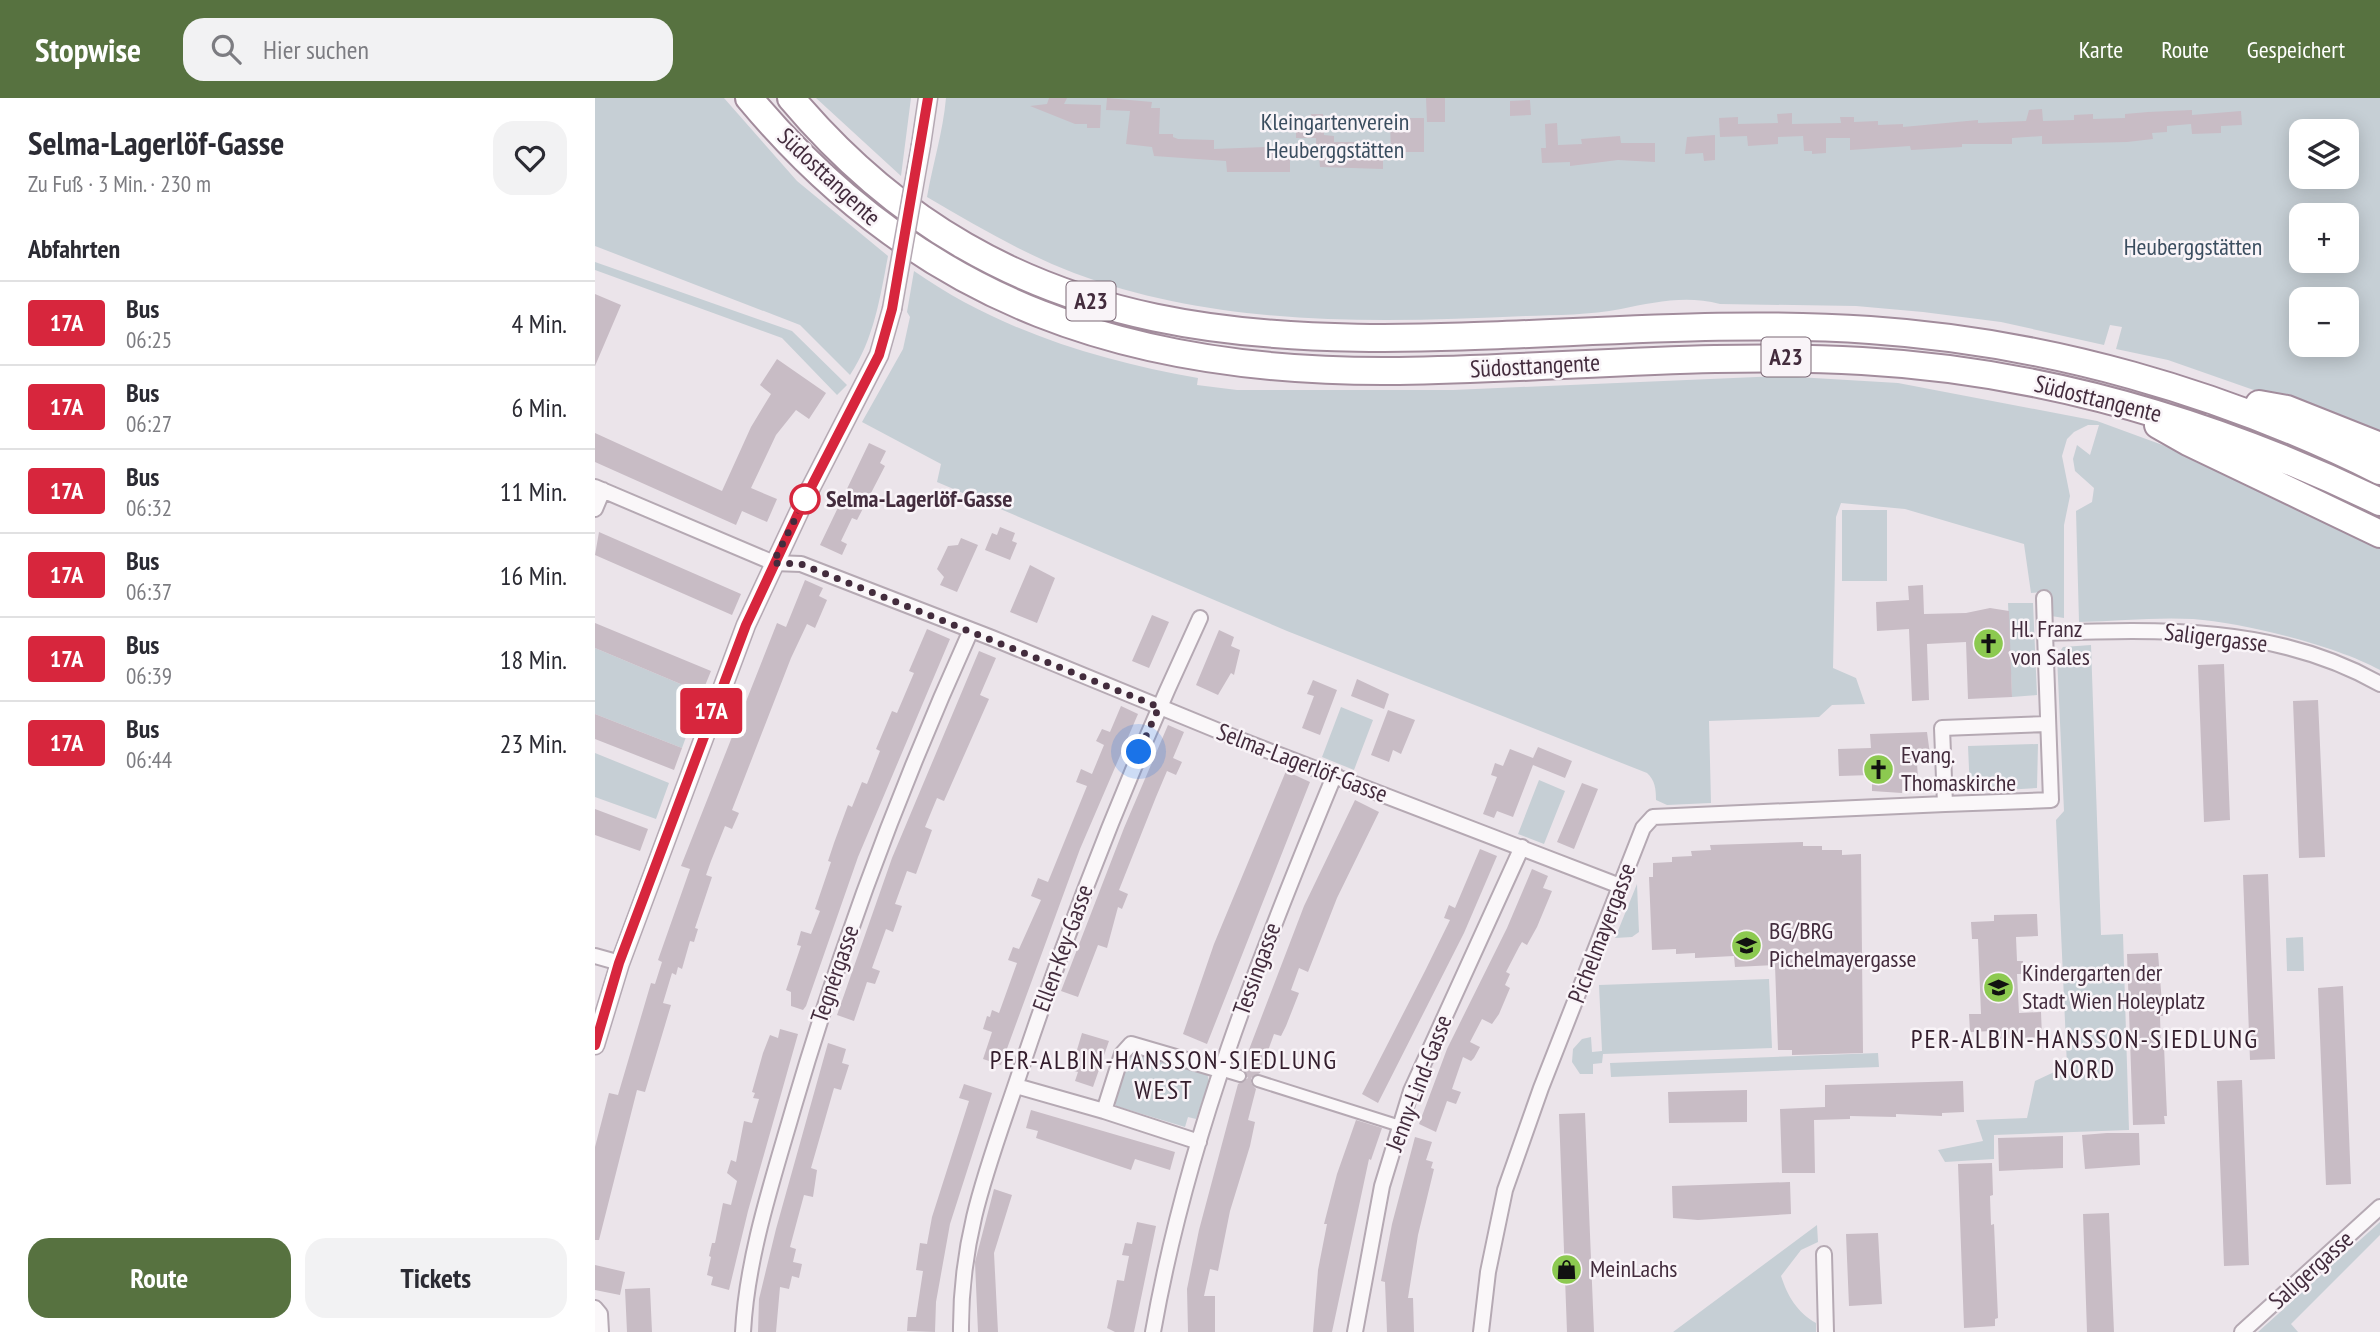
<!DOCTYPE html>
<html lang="de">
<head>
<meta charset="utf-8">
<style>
	:root { --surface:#fff; --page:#f2f2f3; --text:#2b2b33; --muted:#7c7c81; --line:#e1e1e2; --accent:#577240 }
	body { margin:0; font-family:"PT Sans Narrow",sans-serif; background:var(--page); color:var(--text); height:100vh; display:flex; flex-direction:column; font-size:26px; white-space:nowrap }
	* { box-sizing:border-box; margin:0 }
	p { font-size:23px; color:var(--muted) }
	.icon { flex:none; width:38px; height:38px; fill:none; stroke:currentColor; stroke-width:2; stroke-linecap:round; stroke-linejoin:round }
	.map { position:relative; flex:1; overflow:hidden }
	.details { display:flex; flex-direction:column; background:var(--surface); width:595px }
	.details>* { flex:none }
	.badge { padding:0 14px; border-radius:5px; font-size:24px; line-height:46px }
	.tools { position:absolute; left:1694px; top:21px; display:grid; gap:14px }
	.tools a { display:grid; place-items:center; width:70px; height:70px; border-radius:14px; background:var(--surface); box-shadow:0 4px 18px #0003; font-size:35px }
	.you { position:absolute; width:35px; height:35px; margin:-18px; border:5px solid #fff; border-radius:50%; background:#1a73e8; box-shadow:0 0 0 10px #1a73e833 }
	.map>.badge { position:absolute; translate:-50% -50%; box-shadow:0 0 0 4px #fff }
	h2 { padding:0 28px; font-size:26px; line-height:63px }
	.round { display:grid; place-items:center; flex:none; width:74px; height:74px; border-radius:21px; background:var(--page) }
	.headline { display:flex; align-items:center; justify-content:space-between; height:119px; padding:0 28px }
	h1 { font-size:33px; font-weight:600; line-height:52px }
	.cta { display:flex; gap:14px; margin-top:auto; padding:14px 28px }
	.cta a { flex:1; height:80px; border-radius:21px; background:var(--accent); color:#fff; font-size:28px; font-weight:600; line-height:80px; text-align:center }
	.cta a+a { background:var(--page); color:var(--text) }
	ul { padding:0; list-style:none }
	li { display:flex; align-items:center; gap:21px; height:84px; padding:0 28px; border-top:2px solid var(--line) }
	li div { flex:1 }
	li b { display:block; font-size:26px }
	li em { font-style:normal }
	li .badge { min-width:77px; font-weight:700; text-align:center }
	header { display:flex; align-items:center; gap:42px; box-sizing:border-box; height:98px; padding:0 35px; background:var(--accent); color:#fff }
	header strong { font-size:33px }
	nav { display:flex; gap:38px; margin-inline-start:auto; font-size:24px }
	.search { width:490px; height:63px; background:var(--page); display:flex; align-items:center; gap:18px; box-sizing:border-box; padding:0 24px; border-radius:21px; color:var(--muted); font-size:26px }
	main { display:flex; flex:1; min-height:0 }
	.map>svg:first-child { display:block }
	.green { fill:#c6cfd5; fill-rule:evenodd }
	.building { fill:#c8bcc5 }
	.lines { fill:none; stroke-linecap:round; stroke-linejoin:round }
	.pedestrian-casing { stroke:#b5a9b3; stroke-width:14 }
	.minor-casing { stroke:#b5a9b3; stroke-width:18 }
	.tertiary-casing { stroke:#b5a9b3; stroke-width:21 }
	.motorway-casing { stroke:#a28c9c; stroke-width:30 }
	.pedestrian { stroke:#faf7f9; stroke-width:10 }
	.minor { stroke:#faf7f9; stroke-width:14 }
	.tertiary { stroke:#faf7f9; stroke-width:18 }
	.motorway { stroke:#fff; stroke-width:26 }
	.tertiary-bridge-casing { stroke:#b5a9b3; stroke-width:21; stroke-linecap:butt }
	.tertiary-bridge { stroke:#faf7f9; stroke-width:18 }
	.line-casing { stroke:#fff; stroke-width:16 }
	.line { stroke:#d7263d; stroke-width:10 }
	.walk { stroke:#432c3d; stroke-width:7; stroke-dasharray:0 12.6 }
	.stop-dot { fill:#fff; stroke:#d7263d; stroke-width:3.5 }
	.labels { text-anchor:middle; stroke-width:5; stroke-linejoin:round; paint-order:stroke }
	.shield { fill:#f9f4f8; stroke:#7a6875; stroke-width:2 }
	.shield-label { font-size:23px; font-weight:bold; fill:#432c3d }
	.park-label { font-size:24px; fill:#3a4d5f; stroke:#f9f4f8 }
	.street-label { font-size:24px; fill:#432c3d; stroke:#f9f4f8 }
	.stop-label { font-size:24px; font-weight:bold; fill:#432c3d; stroke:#f9f4f8; text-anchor:start }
	.poi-label { font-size:24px; fill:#432c3d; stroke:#f9f4f8; text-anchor:start }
	.neighbourhood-label { font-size:26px; letter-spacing:2px; fill:#341e2d; stroke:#f9f4f8 }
</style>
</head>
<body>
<header>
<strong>Stopwise</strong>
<div class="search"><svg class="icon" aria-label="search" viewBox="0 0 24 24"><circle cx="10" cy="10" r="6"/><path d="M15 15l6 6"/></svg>Hier suchen</div>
<nav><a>Karte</a><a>Route</a><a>Gespeichert</a></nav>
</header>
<main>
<section class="details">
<div class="headline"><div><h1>Selma-Lagerlöf-Gasse</h1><p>Zu Fuß · 3 Min. · 230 m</p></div><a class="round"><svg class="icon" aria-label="heart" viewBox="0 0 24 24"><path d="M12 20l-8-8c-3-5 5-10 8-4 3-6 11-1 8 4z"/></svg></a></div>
<h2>Abfahrten</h2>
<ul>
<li><span class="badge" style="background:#d7263d;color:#fff">17A</span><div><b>Bus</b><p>06:25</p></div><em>4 Min.</em></li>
<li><span class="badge" style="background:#d7263d;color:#fff">17A</span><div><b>Bus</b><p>06:27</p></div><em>6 Min.</em></li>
<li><span class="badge" style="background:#d7263d;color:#fff">17A</span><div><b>Bus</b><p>06:32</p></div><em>11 Min.</em></li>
<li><span class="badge" style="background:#d7263d;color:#fff">17A</span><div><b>Bus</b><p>06:37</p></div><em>16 Min.</em></li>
<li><span class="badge" style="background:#d7263d;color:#fff">17A</span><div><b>Bus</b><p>06:39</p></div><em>18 Min.</em></li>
<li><span class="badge" style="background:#d7263d;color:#fff">17A</span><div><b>Bus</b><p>06:44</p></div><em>23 Min.</em></li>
</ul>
<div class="cta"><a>Route</a><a>Tickets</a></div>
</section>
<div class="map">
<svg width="1785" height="1234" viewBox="0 0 1785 1234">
	<rect width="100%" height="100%" fill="#ebe4ea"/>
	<path class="green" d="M0 0H129L202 83 293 158C285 200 279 241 255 277L205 227 0 148Z
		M221 0H316L306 78Z
		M351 0H1785V336L1573 262 1521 251 1527 229 1515 227 1509 247 1406 224 1328 214 1261 208 1125 206C1091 197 1060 204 1026 211 995 217 962 217 931 218 780 225 622 229 479 175 427 155 380 127 332 99 338 65 348 34 351 0ZM1706 33H1752V79H1706ZM1706 117H1752V163H1706ZM1706 201H1752V247H1706Z
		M0 164 197 233 252 287 242 297 187 240 0 172Z
		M319 173C403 232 504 263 603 280L602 287 642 292H858L1185 278 1303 285 1502 323 1603 360 1785 444V572C1740 547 1649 525 1598 521 1561 519 1522 523 1484 524L1481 413 1497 404 1499 390 1480 373 1478 361 1482 347 1495 357 1504 327H1493L1479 334 1472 341 1467 358 1475 398 1469 427V520L1456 518 1455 493 1436 495 1429 446 1310 411 1246 405 1241 419 1238 570 1261 580 1270 606 1237 607 1224 619 1114 623 1116 705 1072 707 1061 702C1061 691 1060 682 1052 675L692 533 342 384 346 366 267 324 308 251 315 219 312 214Z
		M1247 412H1292V483H1247Z
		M1413 505H1438L1442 597 1417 599Z
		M1496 547 1506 837 1528 836 1534 1032 1399 1037V1061L1350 1064 1343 1052 1388 1043 1381 1022 1432 1020 1440 983 1472 968 1461 722 1469 713 1462 558 1468 549Z
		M0 550 107 595 87 650 0 616Z
		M746 609 778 622 759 672 727 659Z
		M1443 646 1442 690 1375 694 1373 648Z
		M0 655 74 685 61 721 0 699Z
		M944 682 970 693 949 746 923 736Z
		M1042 786 1044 834 1037 839 1020 840Z
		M1708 839 1709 873H1692L1691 840Z
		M1174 881 1177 950 1008 956 1007 965 998 966V976H985L977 964 978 951 987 941 996 939 997 954 1007 953 1004 887Z
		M539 952 612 975 614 983 601 1021 593 1019 590 1029 521 1008 519 1002 532 957Z
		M1283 955 1284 969 1016 979 1015 965Z
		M1785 1124V1137L1696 1226 1703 1234H1663Z
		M1222 1127 1223 1144 1206 1152 1186 1178C1193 1199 1202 1214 1221 1225V1234H1078Z"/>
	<path class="building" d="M454 0H472L469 6 506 7 505 30H492V26H480L435 8 452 6Z
		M512 0 557 4 556 10H565L564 36H578V39L583 41 619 42V51L695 48V74H632L631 63 559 58 557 49 531 46 535 13 511 12Z
		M831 0H850V24H832Z
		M935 2 936 17 915 18V3Z
		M1447 11 1448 23 1479 22V17L1498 16V21L1530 20V16L1553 14 1597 12V17L1646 13 1647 27 1626 28V35L1597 36 1596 26 1572 28V34L1557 35 1558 41 1532 44 1447 46V38L1417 40V46H1367V49L1316 52 1315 48 1255 52V40H1231V55L1217 56V53H1209L1208 38 1183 39V46L1153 48 1152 38 1125 39 1124 20 1143 19V26L1183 25 1182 16 1197 15V26L1246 25 1245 19H1259V24L1283 23V27L1308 26V29L1383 22V25L1431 23 1434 12Z
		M716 16H728L729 37 739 38V44H761V54H788V71L725 69 724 59H721V40H701V24H716Z
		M803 20H829V54H796L795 25H804Z
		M962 25 963 47 987 46 986 41 1025 38 1026 45H1060V64L1023 62 975 68V64L947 65 946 50H951L950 26Z
		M1120 37V62L1109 63 1108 55 1090 56 1092 39Z
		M0 196 26 207 0 268Z
		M182 261 231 295 214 321 201 312 181 337 156 390 182 401 172 424 147 413 141 427 0 364V335L127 393 156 329 176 296 165 287Z
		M274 345 291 353 285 365 290 368 262 422 257 420 246 443 252 446 247 457 225 447Z
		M405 429 420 435 417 443 422 445 415 462 390 452 397 435 402 437Z
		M4 434 146 496 137 517 0 457Z
		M366 440 383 447 362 494 345 487 349 479 342 471 353 448 363 447Z
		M435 467 460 480 442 525 415 514Z
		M210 482 228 490 224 498 232 502 220 530 212 526 196 560 137 712 144 715 137 731 130 728 116 763 111 777 117 779 100 830 103 831 99 844 95 843 87 871 83 869 81 877 77 875 68 905 76 907 50 994 42 992 4 1142H0V1049L14 995 23 997 56 885 60 886 67 864 63 862 95 771 86 768 182 525 191 529Z
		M1328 487 1329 516 1371 515 1395 510 1414 513 1417 599 1373 601 1371 544 1332 546 1334 602 1317 603 1314 531 1282 533 1281 504 1314 502 1313 488Z
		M557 517 574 524 554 570 537 563Z
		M0 525 116 573 107 595 0 550Z
		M332 531 355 541 263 759 211 908 208 912 196 908V894L191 892 206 848 202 847 206 833 216 836 225 813 220 811 236 764 233 763 239 745 253 707 257 709 267 684 272 686 285 653 281 651 297 613 302 615 319 575 314 573Z
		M624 532 639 539 636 548 645 552 639 577 636 575 623 597 601 587Z
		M384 553 401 560 385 597 394 601 349 703 342 700 330 729 337 732 321 776 312 773 300 806 307 808 298 834 291 831 277 870 285 873 280 886 272 884 259 923 242 917 297 760Z
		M1629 566 1635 722 1609 724 1603 567Z
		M762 581 794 596 789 611 756 598Z
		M718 582 742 592 725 637 707 630 719 598 712 596Z
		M1723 602 1730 759 1704 760 1698 603Z
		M526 608 543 616 485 751 406 967 388 961 397 934 388 931 392 918 395 919 397 912 404 915 422 865 413 862 418 849 424 851 446 802 436 798 443 780 453 784 492 688 481 684 486 671 497 676 509 647 501 643 507 631 515 634Z
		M793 612 820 622 806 656 798 652 794 664 776 657Z
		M0 616 87 650 79 672 0 641Z
		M573 627 589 634 578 660 587 664 581 677 572 673 561 699 524 792 533 796 527 811 523 809 512 850 503 847 483 899 466 893 529 730Z
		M1332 634 1336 664 1322 665 1323 681H1307V695L1277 693V677L1244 678 1243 651 1276 650 1275 636Z
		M943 649 977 663 970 680 938 667 918 719 902 713 899 720 888 716 902 679 896 677 900 665 908 668 915 651 938 660Z
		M691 673 715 684 612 946 588 936 619 846Z
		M987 685 1003 691 979 751 962 744Z
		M760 702 784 714 742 800 713 874 704 870 696 892 704 895 691 928 686 938 679 936 665 975 656 980V985L661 991 653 1022 660 1024 655 1048 635 1113 623 1173 615 1171 609 1198H620V1234H593L592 1191 604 1132 643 986 653 980 647 971 650 962 709 808Z
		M0 711 53 731 45 753 0 737Z
		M1208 744V748H1227V752H1247V757L1266 756 1268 955 1197 957V952H1183L1180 867 1140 869 1139 858 1100 860V855L1081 856V851L1057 852 1054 779H1058V765L1077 764V759L1097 758 1096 753 1116 752 1115 747Z
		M885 751 902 758 869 835 783 1005 767 996 830 873 855 822 849 820 854 807 860 810Z
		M937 771 953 778 948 790 957 793 942 829 932 847 927 844 924 849 911 874 915 876 910 887 915 890 904 916 897 926 887 921 875 944 885 949 879 960 876 963 868 959 857 991 866 994 861 1006 852 1003 841 1034 824 1026 852 951 912 830Z
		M1673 776 1680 961 1655 962 1648 777Z
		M1442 816 1443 838 1421 839 1422 863H1428V876H1422L1424 915 1446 914 1447 939 1397 941V933L1375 934 1374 916H1386L1383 841H1377L1376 824 1399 823V817Z
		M1563 855 1568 918H1565L1566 948H1569L1572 1018H1569L1570 1026 1538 1027 1532 856Z
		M1748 888 1756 1086 1731 1087 1723 890Z
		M185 931 203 936 153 1113 134 1192 116 1187 118 1179 112 1177 116 1159 114 1158 117 1145H120L128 1105 136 1107 142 1083 132 1075 136 1062 141 1064 149 1023 157 1025 164 1001 158 1000 160 995 157 994 168 955 175 937 183 940Z
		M487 935 514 943 498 989 480 983 483 974 476 972Z
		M233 945 251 951 247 965 254 967 246 992 239 990 216 1070 222 1072 218 1099 209 1097 195 1149 201 1151 198 1164 207 1166 204 1180 197 1178 194 1191 185 1189 181 1234H163L164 1201 181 1131Z
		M1647 982 1654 1167 1629 1168 1622 983Z
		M1368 983 1369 1014 1347 1015V1018L1301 1016V1019L1255 1018V1021L1219 1022 1220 1075H1187L1185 1011 1230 1009V987Z
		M369 986 397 995 355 1126 341 1204 340 1234 312 1233 313 1219H321L328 1173 321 1172 325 1145 332 1146 337 1119 374 1003 364 1000Z
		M1152 992V1024L1074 1025 1073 994Z
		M436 1012 580 1054 575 1072 540 1061 536 1072 441 1040 443 1033 431 1030Z
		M990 1015 999 1234H972L964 1016Z
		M761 1022 787 1030 776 1062 774 1061 737 1234H718L723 1172 732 1126H729L742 1076Z
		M1512 1035H1544L1545 1067 1490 1071 1487 1037Z
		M1468 1038V1070L1404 1073 1403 1040Z
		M820 1039 837 1044 831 1062 838 1064 836 1070 839 1071 823 1137 813 1200H818L819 1234H792L790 1184 786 1183 797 1126Z
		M1397 1065 1398 1097 1395 1098 1396 1127 1399 1126 1403 1220 1400 1221V1228L1369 1230 1363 1066Z
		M1195 1084 1196 1116 1103 1122 1078 1120 1077 1088Z
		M399 1091 417 1097 399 1155 403 1234H383L380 1164Z
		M1514 1115 1519 1234H1492L1488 1116Z
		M542 1124 561 1128 539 1234H520L512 1230 515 1218 522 1182 529 1183 534 1158 527 1157 530 1145 537 1146Z
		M1283 1135 1287 1206 1254 1208 1251 1136Z
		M0 1167 30 1174 25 1197 0 1192Z
		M55 1190 57 1234H32L30 1191Z"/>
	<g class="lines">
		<defs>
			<path id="pedestrian" d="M625 972 645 978
				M663 983 805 1028"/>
			<path id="minor" d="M0 389 179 465 206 466 397 540 648 643 1025 788
				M0 411 8 392
				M1449 500 1450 535
				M1453 626 1347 630 1350 706 1456 702 1450 535C1565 531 1682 527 1785 586
				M0 858 25 865
				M421 988 509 1013
				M604 1044 509 1013 527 956 536 946 625 972
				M1229 1156 1231 1234
				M0 1210 5 1216 6 1234
				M148 1234C152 1158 178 1081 199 1008 247 844 306 687 376 532
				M366 1234C365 1132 396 1062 427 968 478 815 537 666 605 520
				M558 1234C592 1040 665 857 740 676
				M760 1234 787 1088 816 993 927 749
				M886 1234 893 1174 910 1092 946 990 1048 730 1058 719 1350 706
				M1647 1234 1785 1109"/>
			<path id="tertiary" d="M326 47 333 0
				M0 947 25 865 151 527 210 401 284 257 297 211"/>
			<path id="motorway" d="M154 0C327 208 540 276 804 273 959 271 1112 254 1267 263 1448 273 1622 325 1785 404
				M196 0C492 351 886 205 1275 232 1452 244 1627 294 1785 373
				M1664 306 1692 311 1785 348
				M1563 327 1593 344 1785 436"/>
		</defs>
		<use href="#pedestrian" class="pedestrian-casing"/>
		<use href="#minor" class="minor-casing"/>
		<use href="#tertiary" class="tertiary-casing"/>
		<use href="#motorway" class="motorway-casing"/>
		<use href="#pedestrian" class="pedestrian"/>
		<use href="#minor" class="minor"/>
		<use href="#tertiary" class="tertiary"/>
		<use href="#motorway" class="motorway"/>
		<defs>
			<path id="tertiary-bridge" d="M297 211 326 47"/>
		</defs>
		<use href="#tertiary-bridge" class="tertiary-bridge-casing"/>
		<use href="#tertiary-bridge" class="tertiary-bridge"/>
	</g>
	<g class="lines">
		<defs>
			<path id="line" d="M0 947 24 865 151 527 210 401 284 257 297 211 333 0"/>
		</defs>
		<use href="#line" class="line-casing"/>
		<use href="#line" class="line"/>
		<path class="walk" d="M210 401 178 465 206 466 564 609 544 654"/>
	</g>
	<defs>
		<symbol id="church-disc" viewBox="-11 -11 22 22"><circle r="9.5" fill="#8cc950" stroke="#f9f4f8"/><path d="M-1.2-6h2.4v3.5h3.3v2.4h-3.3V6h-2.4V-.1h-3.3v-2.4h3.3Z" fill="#111"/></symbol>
		<symbol id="school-disc" viewBox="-11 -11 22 22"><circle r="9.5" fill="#8cc950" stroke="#f9f4f8"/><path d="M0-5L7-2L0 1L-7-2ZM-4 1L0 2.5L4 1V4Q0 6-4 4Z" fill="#111"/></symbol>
		<symbol id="shop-disc" viewBox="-11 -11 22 22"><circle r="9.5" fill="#8cc950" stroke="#f9f4f8"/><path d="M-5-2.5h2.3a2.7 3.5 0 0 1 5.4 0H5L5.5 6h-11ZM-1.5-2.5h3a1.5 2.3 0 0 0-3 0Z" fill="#111"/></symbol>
	</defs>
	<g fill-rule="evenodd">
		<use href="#church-disc" x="1376" y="528" width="35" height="35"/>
		<use href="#church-disc" x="1266" y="654" width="35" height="35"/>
		<use href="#school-disc" x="1134" y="830" width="35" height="35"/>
		<use href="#school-disc" x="1386" y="872" width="35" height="35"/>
		<use href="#shop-disc" x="954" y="1154" width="35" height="35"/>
	</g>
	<circle class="stop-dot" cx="210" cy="401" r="14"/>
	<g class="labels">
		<g class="shield">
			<rect x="471.5" y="183.5" width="49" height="39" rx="5"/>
			<rect x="1166.5" y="239.5" width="49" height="39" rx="5"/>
		</g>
		<g class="shield-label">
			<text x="496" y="211">A23</text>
			<text x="1191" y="267">A23</text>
		</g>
		<g class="park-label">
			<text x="740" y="32">Kleingartenverein<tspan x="740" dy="28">Heuberggstätten</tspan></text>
			<text x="1598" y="157">Heuberggstätten</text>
		</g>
		<g class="street-label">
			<text transform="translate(234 79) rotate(43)" y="8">Südosttangente</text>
			<text transform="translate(940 268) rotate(-3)" y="8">Südosttangente</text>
			<text transform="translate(1503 301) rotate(14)" y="8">Südosttangente</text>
			<text transform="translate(1621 540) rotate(7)" y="8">Saligergasse</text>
			<text transform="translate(707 665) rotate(21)" y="8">Selma-Lagerlöf-Gasse</text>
			<text transform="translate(1007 835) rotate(-69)" y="8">Pichelmayergasse</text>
			<text transform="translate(468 850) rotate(-70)" y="8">Ellen-Key-Gasse</text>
			<text transform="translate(662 871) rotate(-70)" y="8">Tessingasse</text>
			<text transform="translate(240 876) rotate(-71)" y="8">Tegnérgasse</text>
			<text transform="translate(824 985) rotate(-69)" y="8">Jenny-Lind-Gasse</text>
			<text transform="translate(1716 1172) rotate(-42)" y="8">Saligergasse</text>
		</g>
		<g class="stop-label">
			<text x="231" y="409">Selma-Lagerlöf-Gasse</text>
		</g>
		<g class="poi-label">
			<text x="1416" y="539">Hl. Franz<tspan x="1416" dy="28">von Sales</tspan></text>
			<text x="1306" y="665">Evang.<tspan x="1306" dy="28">Thomaskirche</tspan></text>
			<text x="1174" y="841">BG/BRG<tspan x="1174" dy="28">Pichelmayergasse</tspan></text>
			<text x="1427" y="883">Kindergarten der<tspan x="1427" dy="28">Stadt Wien Holeyplatz</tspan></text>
			<text x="995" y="1179">MeinLachs</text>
		</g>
		<g class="neighbourhood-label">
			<text x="1490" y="950">PER-ALBIN-HANSSON-SIEDLUNG<tspan x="1490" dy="30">NORD</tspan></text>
			<text x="569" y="971">PER-ALBIN-HANSSON-SIEDLUNG<tspan x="569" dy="30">WEST</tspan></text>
		</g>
	</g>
</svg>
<div class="tools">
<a><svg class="icon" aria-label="layers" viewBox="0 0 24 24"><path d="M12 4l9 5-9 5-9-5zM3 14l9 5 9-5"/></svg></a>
<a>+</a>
<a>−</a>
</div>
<div class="you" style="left:544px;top:654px"></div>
<b class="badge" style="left:116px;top:613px;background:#d7263d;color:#fff">17A</b>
</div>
</main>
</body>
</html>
